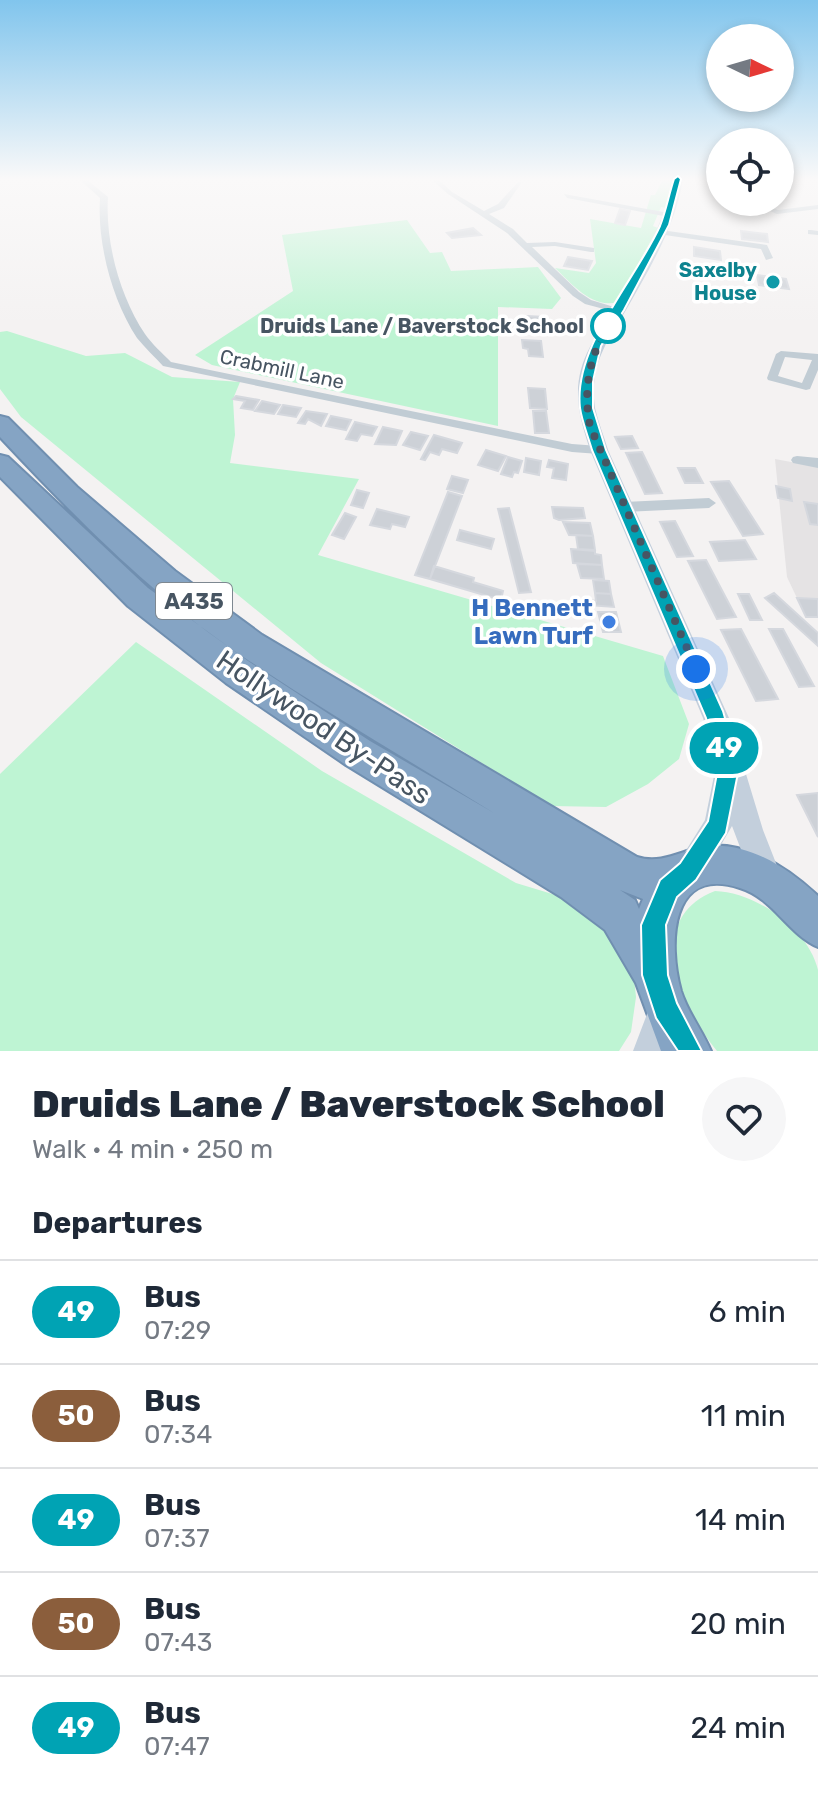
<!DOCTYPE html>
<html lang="en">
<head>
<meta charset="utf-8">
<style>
	:root { --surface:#fff; --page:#f6f6f7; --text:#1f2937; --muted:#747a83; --line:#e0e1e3 }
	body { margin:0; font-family:Rubik,sans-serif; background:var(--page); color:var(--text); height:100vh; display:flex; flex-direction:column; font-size:30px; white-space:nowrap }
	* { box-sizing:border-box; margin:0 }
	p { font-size:26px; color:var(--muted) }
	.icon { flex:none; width:44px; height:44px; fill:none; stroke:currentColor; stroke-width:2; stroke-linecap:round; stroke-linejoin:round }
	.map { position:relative; height:1051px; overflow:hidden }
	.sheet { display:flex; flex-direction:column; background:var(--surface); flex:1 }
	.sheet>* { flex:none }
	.badge { padding:0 16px; border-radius:26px; font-size:28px; line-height:52px }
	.needle { width:52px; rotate:95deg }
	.fabs { position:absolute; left:706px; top:24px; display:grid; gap:16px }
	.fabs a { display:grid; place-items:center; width:88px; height:88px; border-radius:50%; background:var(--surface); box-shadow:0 4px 12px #0003; font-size:40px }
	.you { position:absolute; width:40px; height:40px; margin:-20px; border:6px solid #fff; border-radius:50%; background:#1a73e8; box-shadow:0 0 0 12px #1a73e833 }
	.map>.badge { position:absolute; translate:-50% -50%; box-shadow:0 0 0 4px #fff }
	h2 { padding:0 32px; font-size:30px; line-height:72px }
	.round { display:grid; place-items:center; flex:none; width:84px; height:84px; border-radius:42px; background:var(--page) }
	.overview { display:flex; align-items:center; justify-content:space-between; height:136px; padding:0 32px }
	h1 { font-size:38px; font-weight:800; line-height:60px }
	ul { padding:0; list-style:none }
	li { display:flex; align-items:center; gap:24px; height:104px; padding:0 32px; border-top:2px solid var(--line) }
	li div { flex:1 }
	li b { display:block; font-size:30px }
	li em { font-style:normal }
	li .badge { min-width:88px; font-weight:700; text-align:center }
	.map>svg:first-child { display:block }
	.education { fill:#e5e3e4 }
	.green { fill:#bef4d3 }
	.building { fill:#cdd1d7; stroke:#d5d8de; stroke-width:2 }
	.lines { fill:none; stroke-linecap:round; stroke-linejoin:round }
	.highway-casing { stroke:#708fb0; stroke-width:4 }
	.street { fill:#c1ccd4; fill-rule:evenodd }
	.secondary { fill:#c3cfdc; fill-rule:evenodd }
	.highway { fill:#85a4c4; fill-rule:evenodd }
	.line { fill:#00a3b4; stroke:#fff; stroke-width:2 }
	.walk { stroke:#475562; stroke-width:8; stroke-dasharray:0 14.4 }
	.culture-dot { fill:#0f9aa8; stroke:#fff; stroke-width:3 }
	.stop-dot { fill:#fff; stroke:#00a3b4; stroke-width:4 }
	.shop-dot { fill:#3f7fe0; stroke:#fff; stroke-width:3 }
	.labels { text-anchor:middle; stroke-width:7; stroke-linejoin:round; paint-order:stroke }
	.far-culture-label { font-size:20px; font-weight:bold; fill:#0d838f; stroke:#fff; text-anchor:end }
	.far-stop-label { font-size:20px; font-weight:bold; fill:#475562; stroke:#fff; text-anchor:end }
	.far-street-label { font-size:20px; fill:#475562; stroke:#fff }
	.shield { fill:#fff; stroke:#7e8891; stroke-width:2 }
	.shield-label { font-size:22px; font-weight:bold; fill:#475562 }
	.shop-label { font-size:24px; font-weight:bold; fill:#366cbe; stroke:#fff; text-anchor:end }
	.near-street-label { font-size:28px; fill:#475562; stroke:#fff }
</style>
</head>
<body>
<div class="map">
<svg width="818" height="1051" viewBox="0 0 818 1051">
	<rect width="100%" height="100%" fill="#f4f2f2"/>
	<path class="education" d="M775 459 818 467V617H806L787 577Z"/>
	<path class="green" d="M663 179H672L667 208 661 207 653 226 658 228 617 302C592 309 571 283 555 268L589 273 596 263 590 219 641 228 651 195H655Z
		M407 220 430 253 442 252 451 271 538 267 561 298 552 309 498 307V426L212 365 195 355 293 291 282 235Z
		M7 331 86 356 125 353 172 377 240 382 233 399 235 435 230 463 359 479 318 555 663 656 689 724 679 759 648 784 606 807 551 806 321 663 21 417 0 389V332Z
		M136 642 322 771 516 883 572 900 605 927 633 968 636 997 631 1032 619 1051H0V774Z
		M715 891C755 892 808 928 818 970 818 992 818 1028 818 1051H717C681 1008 642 919 715 891Z"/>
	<path class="building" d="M620 209 630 211 625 225 615 223Z
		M473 228 481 235 452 238 447 233Z
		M741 231 767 234 768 242 742 239Z
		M694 247 720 251 721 260 694 256Z
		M568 257 592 261 588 270 564 266Z
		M757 275 786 279 789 289 759 285Z
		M527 316 544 317 542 331H529Z
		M522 340 541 341 543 357 529 356 528 349 523 348Z
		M528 388 545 389 547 409 530 408Z
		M236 396 259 400 253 410 241 408 245 401 233 399Z
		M262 401 280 405 274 414 255 411Z
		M283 405 301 408 296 417 278 414Z
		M306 411 327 414 321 426 308 419 305 424 298 423Z
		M533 411H546L549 433H535Z
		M331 416 351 420 346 430 326 426Z
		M355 422 377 427 372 436 361 434 357 441 346 439Z
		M383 427 402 431 396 445 375 444Z
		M411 432 428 436 420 450 403 445Z
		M434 435 462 443 457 453 442 449 439 455 430 452 425 460 421 459Z
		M632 436 638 448 621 449 615 437Z
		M486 450 506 456 498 471 478 465Z
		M642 452 662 493 645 494 626 453Z
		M508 457 522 461 518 473 514 472 512 477 501 474Z
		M526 458 541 461 539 475 524 472Z
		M549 460 568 464 566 480 552 478 554 468 547 467Z
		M678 468H695L703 483H685Z
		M452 476 468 480 463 493 447 489Z
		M729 481 763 534 743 536 711 482Z
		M776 486 790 489 792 501 778 498Z
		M357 490 369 493 363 508 351 505Z
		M448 492 462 496 430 579 415 575Z
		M804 502 818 504V525L810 524Z
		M552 507 583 508 585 518 559 520 554 518Z
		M509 508 531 592 519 593 498 509Z
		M377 509 409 517 405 527 392 524 390 529 370 525Z
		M345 513 356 517 344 539 332 535Z
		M675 521 693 556 677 557 660 522Z
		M563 522 590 523 593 536 569 535Z
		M460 530 494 539 491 549 457 540Z
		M576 535 593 536 595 550 578 549Z
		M745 540 756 559 719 561 710 542Z
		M571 549 595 551V554L601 555 602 565 573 563Z
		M706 560 736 617 717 619 688 561Z
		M577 564 602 565 604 579 581 578Z
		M434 566 474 578 473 582 503 591 501 600 430 579Z
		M593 580 609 581 611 594 595 593Z
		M595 593 611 594 614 607 589 605V600L596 601Z
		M774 593 818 633V646L765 598Z
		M738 594H749L762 620H750Z
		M797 598 818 599V617H806Z
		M598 612H616L621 632H603Z
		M741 629 778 699 756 701 721 630Z
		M769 629H783L814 686 799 687Z
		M818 793V837L797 795Z"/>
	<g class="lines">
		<defs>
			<path id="highway" d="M0 416 8 418 77 487 175 571 262 635 637 857C656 863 672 856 690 850 737 834 785 865 818 896V947C788 934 773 898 740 888 670 865 668 944 681 991 688 1013 702 1030 711 1051H661L636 983 605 930 561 897 346 765 226 683 128 606 0 477V455L8 457 148 588 248 661 370 741 494 813C410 761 324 711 242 656 152 596 73 515 0 437ZM620 890 643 899 639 909 635 900Z"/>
		</defs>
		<use href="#highway" class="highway-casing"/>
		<path class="street" d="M79 179H86L108 197C105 242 120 297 145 334 152 344 162 353 171 362L572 444 599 446 605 450 599 454 572 452 163 366C155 357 145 348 137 338 112 300 97 243 100 198Z
			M431 179H438L452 192 484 211 498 204 518 182H522L504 208 489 214 513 229 527 243 555 242 594 248V252H591L555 246 532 247 579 292 591 300 624 310 619 313 585 304 573 296 507 233 448 194Z
			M564 194 669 213 673 215 669 217 567 198Z
			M749 202H759L778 210 818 205V209L777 214Z
			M661 230 767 245 773 258 766 260 761 249 658 234V230Z
			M811 230 818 231V235L808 234V230Z
			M781 351 818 354V370L810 389 806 390 768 380 767 378 776 354ZM785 357 812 360 802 383 778 376Z
			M797 456 818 458V468L793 463 791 460 793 457Z
			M709 498 716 503 709 508 624 512 617 507 624 502Z"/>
		<path class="secondary" d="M673 179H683C676 225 649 270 626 310 606 343 589 366 595 408 598 422 604 436 608 450L729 718 763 830 783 881 779 892 768 896 757 892 732 826 701 879 690 883 679 879 675 868 705 820 716 766 703 718 590 450C586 437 581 422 579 408 573 364 594 341 614 307 637 267 665 225 673 179Z
			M664 996 676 1001 681 1013 669 1051H633L652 1001Z"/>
		<use href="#highway" class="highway"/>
	</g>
	<linearGradient id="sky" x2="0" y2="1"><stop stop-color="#81c5ed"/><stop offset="0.55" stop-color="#faf9f9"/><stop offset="1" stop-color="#faf9f9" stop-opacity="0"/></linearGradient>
	<rect width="818" height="326" fill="url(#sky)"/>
	<path class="line" d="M678 176 681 179 669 225 624 310 601 346 593 381V408L606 450 723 711 739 768 726 833 696 880 677 897 666 925 668 975 677 1003 702 1051H678L656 1018 642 975 641 925 660 880 680 863 708 821 718 768 706 718 592 450C588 436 582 422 580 408 573 346 635 281 660 226 666 211 669 194 674 179Z"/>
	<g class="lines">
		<path class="walk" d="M608 326C589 357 583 390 590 426L696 669"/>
	</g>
	<circle class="culture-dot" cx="773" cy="282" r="8"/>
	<circle class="stop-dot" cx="608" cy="326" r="16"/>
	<circle class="shop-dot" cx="609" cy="622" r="8"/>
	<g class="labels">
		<g class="far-culture-label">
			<text x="757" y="277">Saxelby<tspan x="757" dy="23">House</tspan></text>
		</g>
		<g class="far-stop-label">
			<text x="584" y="333">Druids Lane / Baverstock School</text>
		</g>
		<g class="far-street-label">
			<text transform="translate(282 369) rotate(12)" y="7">Crabmill Lane</text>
		</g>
		<rect class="shield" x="156" y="583" width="76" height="36" rx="6"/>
		<g class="shield-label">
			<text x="194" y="609">A435</text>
		</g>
		<g class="shop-label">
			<text x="593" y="616">H Bennett<tspan x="593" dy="28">Lawn Turf</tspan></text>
		</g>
		<g class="near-street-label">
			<text transform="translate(324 727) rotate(34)" y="10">Hollywood By-Pass</text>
		</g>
	</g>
</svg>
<div class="fabs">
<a><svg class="needle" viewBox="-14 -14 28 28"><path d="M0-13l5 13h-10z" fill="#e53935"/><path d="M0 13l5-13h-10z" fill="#747a83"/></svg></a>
<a><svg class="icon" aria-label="locate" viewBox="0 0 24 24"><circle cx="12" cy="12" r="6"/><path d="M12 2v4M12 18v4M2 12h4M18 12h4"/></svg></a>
</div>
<div class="you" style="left:696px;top:669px"></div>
<b class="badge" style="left:724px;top:748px;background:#00a3b4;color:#fff">49</b>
</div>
<section class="sheet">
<div class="overview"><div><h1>Druids Lane / Baverstock School</h1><p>Walk · 4 min · 250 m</p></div><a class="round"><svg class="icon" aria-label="heart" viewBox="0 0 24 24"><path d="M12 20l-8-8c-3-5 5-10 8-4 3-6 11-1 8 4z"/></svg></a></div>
<h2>Departures</h2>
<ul>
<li><span class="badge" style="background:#00a3b4;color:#fff">49</span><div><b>Bus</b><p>07:29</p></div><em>6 min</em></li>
<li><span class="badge" style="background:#8b5e3c;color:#fff">50</span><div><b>Bus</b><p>07:34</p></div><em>11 min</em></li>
<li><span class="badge" style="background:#00a3b4;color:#fff">49</span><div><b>Bus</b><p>07:37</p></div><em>14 min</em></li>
<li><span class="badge" style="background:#8b5e3c;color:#fff">50</span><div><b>Bus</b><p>07:43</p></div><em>20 min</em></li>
<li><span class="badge" style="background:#00a3b4;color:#fff">49</span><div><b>Bus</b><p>07:47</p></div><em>24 min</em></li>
</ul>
</section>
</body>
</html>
